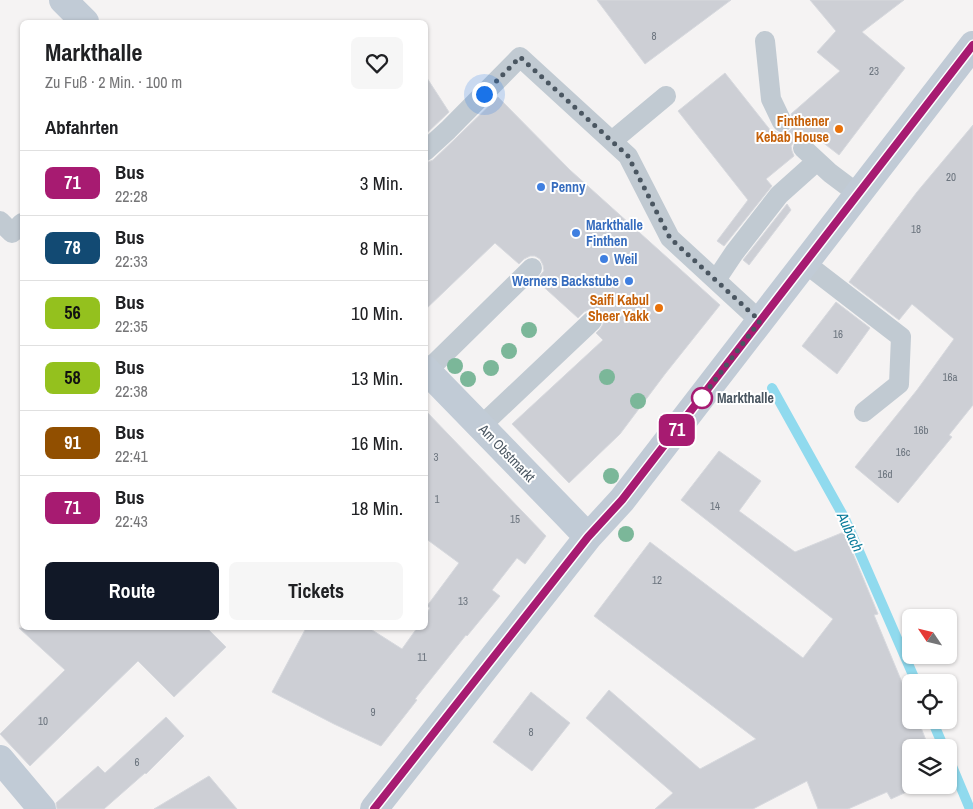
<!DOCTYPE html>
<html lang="de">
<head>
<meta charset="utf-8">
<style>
	:root { --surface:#fff; --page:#f6f6f6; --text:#202124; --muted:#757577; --line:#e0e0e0; --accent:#111827 }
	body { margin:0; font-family:"Archivo Narrow",sans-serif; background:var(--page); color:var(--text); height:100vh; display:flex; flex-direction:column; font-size:19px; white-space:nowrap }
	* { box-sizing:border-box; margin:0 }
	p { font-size:16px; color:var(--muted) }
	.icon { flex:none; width:28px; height:28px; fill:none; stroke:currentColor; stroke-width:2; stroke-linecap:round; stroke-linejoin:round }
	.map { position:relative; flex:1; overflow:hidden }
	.sheet { position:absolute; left:20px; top:20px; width:408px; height:610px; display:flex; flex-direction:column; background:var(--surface); border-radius:8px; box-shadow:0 1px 4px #0004 }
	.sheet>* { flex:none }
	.badge { padding:0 10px; border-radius:8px; font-size:18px; line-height:32px }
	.needle { width:32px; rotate:305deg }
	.fabs { position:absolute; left:902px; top:609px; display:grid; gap:10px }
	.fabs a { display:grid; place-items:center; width:55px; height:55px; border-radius:8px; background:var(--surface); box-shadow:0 1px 4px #0004; font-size:25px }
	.you { position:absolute; width:25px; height:25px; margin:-12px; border:4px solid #fff; border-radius:50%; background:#1a73e8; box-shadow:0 0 0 8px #1a73e833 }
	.map>.badge { position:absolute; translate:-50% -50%; box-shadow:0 0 0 2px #fff }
	h2 { padding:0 25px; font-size:19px; line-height:45px }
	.round { display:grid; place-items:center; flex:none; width:52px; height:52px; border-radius:8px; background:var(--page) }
	.head { display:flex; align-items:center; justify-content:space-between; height:85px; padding:0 25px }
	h1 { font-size:24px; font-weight:700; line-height:38px }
	.action { display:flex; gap:10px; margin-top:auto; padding:10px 25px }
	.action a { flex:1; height:58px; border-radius:8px; background:var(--accent); color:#fff; font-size:20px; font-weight:700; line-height:58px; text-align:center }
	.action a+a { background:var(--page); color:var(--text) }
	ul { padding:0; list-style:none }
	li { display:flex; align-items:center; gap:15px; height:65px; padding:0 25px; border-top:1px solid var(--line) }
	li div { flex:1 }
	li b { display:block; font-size:19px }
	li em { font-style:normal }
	li .badge { min-width:55px; font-weight:700; text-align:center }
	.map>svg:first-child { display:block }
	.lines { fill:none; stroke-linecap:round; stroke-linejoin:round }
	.stream { stroke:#90daee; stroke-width:10 }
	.building { fill:#cdcfd5; stroke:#d7d9de }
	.service { stroke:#c1cad2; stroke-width:20 }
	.secondary { stroke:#c1cbd6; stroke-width:28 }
	.tree { fill:#7bb799 }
	.line-casing { stroke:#fff; stroke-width:11 }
	.line { stroke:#a71b71; stroke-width:8 }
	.walk { stroke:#4a5661; stroke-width:5; stroke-dasharray:0 9 }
	.food-dot { fill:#e8710a; stroke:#fff; stroke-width:2 }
	.shop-dot { fill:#3f7fe0; stroke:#fff; stroke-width:2 }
	.stop-dot { fill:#fff; stroke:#a71b71; stroke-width:2.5 }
	.labels { text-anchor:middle; stroke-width:4; stroke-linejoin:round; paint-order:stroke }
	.number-label { font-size:11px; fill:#6b747e }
	.food-label { font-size:14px; font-weight:bold; fill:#c56008; stroke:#fff; text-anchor:end }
	.shop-label { font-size:14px; font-weight:bold; fill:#366cbe; stroke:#fff; text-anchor:start }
	.stop-label { font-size:14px; font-weight:bold; fill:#4a5661; stroke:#fff; text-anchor:start }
	.street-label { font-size:14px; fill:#4a5661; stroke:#fff }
	.water-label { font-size:15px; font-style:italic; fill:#0c7c9b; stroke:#fff }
</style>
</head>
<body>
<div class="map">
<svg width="973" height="809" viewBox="0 0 973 809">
	<rect width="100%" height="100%" fill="#f5f3f3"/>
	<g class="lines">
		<path class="stream" d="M772 388 845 519 916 682
			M932 720 944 748
			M949 759 970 809"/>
	</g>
	<path class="building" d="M597 0H731L645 64Z
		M810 0H904L862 32 905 68 839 155 817 138 813 141 805 136 799 137 795 140 791 146 792 151 794 156 766 179 772 186 724 246 717 241 748 200 678 111 725 73 771 131 773 129 776 132 781 134 788 132 792 128 794 123 791 114 840 71 817 52 836 31Z
		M425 75 449 112 425 135Z
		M498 97 570 170 720 305 665 374 620 434 569 483 512 424 603 340 596 333 600 329 603 324V318L601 313 596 310 590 309 584 312 578 318 536 280 544 271 543 265 540 259 535 256H530L524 259 519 264 495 243 425 310V163L428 162 433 160 456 138Z
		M973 125V405L949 435 952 437 898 503 855 467 917 390 954 339 912 304 899 320 849 282 917 192Z
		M787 204 791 210 749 265 743 260Z
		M836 302 870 328 837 374 802 346Z
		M425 410 546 536 525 564 517 558 492 590 500 596 467 636 466 635 415 699 417 700 381 746 334 724 272 692 306 628H369L402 649 417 628H425V616L430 608 427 606 459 563 425 538Z
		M719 451 761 481 739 511 795 552 844 532 878 614 874 615 911 704V720H918L929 748H911V785H922L891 799 887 792 848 809H818L807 781 753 809H655L673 793 586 718 609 690 700 769 756 739 594 616 650 542 803 658 833 619 681 500Z
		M19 628H207L226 647 174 697 138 661 30 766 0 734 65 670Z
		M531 692 570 723 532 771 493 742Z
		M166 717 184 736 146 774 145 773 104 809H57L56 803 98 766 105 773Z
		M209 776 237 809H154Z"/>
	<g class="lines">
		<path class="service" d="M765 41 771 99 782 122
			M612 141 666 96
			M803 148 830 173 858 194
			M425 151 448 130 520 57 628 156 670 238 760 321
			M0 221 12 233 22 223
			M805 263 901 337 899 384 864 412
			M716 280 734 253 779 195 817 161
			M427 371 532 268
			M481 426 592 321"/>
		<path class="secondary" d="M63 0 85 22
			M425 369 566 514 588 537
			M0 759 42 809
			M374 809 588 537 622 500 973 45"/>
	</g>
	<g class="tree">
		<circle cx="529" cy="330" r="8"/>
		<circle cx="509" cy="351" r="8"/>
		<circle cx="455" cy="366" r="8"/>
		<circle cx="491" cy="368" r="8"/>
		<circle cx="607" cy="377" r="8"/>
		<circle cx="468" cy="379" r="8"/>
		<circle cx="638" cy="401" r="8"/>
		<circle cx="611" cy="476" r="8"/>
		<circle cx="626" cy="534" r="8"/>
	</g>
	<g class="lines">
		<defs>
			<path id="line" d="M374 809 588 537 622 500 973 45"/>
		</defs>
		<use href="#line" class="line-casing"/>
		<use href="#line" class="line"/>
		<path class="walk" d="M484 94 520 57 628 156 670 238 760 321 699 401 702 398"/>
	</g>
	<g class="food-dot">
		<circle cx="839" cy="129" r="5"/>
		<circle cx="659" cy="308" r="5"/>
	</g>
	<g class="shop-dot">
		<circle cx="541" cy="187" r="5"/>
		<circle cx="576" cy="233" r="5"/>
		<circle cx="604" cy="259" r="5"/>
		<circle cx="629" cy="281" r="5"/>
	</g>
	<circle class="stop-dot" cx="702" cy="398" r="10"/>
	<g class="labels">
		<g class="number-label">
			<text x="654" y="40">8</text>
			<text x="874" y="75">23</text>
			<text x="951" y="181">20</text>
			<text x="916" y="233">18</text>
			<text x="838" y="338">16</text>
			<text x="950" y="381">16a</text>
			<text x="921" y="434">16b</text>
			<text x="903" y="456">16c</text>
			<text x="436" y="461">3</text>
			<text x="885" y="478">16d</text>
			<text x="437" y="503">1</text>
			<text x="715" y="510">14</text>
			<text x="515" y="523">15</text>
			<text x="657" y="584">12</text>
			<text x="463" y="605">13</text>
			<text x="422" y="661">11</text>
			<text x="373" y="716">9</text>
			<text x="43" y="725">10</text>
			<text x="531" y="736">8</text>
			<text x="137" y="766">6</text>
		</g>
		<g class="food-label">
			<text x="829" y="126">Finthener<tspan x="829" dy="16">Kebab House</tspan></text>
			<text x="649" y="305">Saifi Kabul<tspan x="649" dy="16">Sheer Yakk</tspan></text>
		</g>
		<g class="shop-label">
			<text x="551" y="192">Penny</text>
			<text x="586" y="230">Markthalle<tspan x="586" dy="16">Finthen</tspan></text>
			<text x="614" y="264">Weil</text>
			<text x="619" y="286" text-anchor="end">Werners Backstube</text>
		</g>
		<g class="stop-label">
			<text x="717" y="403">Markthalle</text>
		</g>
		<g class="street-label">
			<text transform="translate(507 453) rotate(46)" y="5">Am Obstmarkt</text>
		</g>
		<g class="water-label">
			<text transform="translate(850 532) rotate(65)" y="5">Aubach</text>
		</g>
	</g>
</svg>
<div class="fabs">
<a><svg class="needle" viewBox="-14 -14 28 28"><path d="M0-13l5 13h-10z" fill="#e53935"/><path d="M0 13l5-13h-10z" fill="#757577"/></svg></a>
<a><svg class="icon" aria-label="locate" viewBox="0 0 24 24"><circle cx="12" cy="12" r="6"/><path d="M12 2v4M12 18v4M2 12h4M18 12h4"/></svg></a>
<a><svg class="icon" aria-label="layers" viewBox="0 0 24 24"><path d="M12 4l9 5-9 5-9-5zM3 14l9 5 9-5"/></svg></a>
</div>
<div class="you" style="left:484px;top:94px"></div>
<b class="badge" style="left:677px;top:430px;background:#a71b71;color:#fff">71</b>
<section class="sheet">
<div class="head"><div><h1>Markthalle</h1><p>Zu Fuß · 2 Min. · 100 m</p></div><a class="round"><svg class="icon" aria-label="heart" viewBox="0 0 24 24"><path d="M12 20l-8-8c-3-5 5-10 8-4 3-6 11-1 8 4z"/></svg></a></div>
<h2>Abfahrten</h2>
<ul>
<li><span class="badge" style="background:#a71b71;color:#fff">71</span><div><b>Bus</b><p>22:28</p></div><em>3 Min.</em></li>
<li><span class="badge" style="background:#124a73;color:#fff">78</span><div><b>Bus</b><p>22:33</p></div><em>8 Min.</em></li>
<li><span class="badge" style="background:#94c11e;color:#111">56</span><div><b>Bus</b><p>22:35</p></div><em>10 Min.</em></li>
<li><span class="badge" style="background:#94c11e;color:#111">58</span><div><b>Bus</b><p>22:38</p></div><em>13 Min.</em></li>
<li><span class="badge" style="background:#914f00;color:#fff">91</span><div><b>Bus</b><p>22:41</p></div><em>16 Min.</em></li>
<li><span class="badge" style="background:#a71b71;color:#fff">71</span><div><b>Bus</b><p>22:43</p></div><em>18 Min.</em></li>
</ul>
<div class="action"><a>Route</a><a>Tickets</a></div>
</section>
</div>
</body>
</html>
